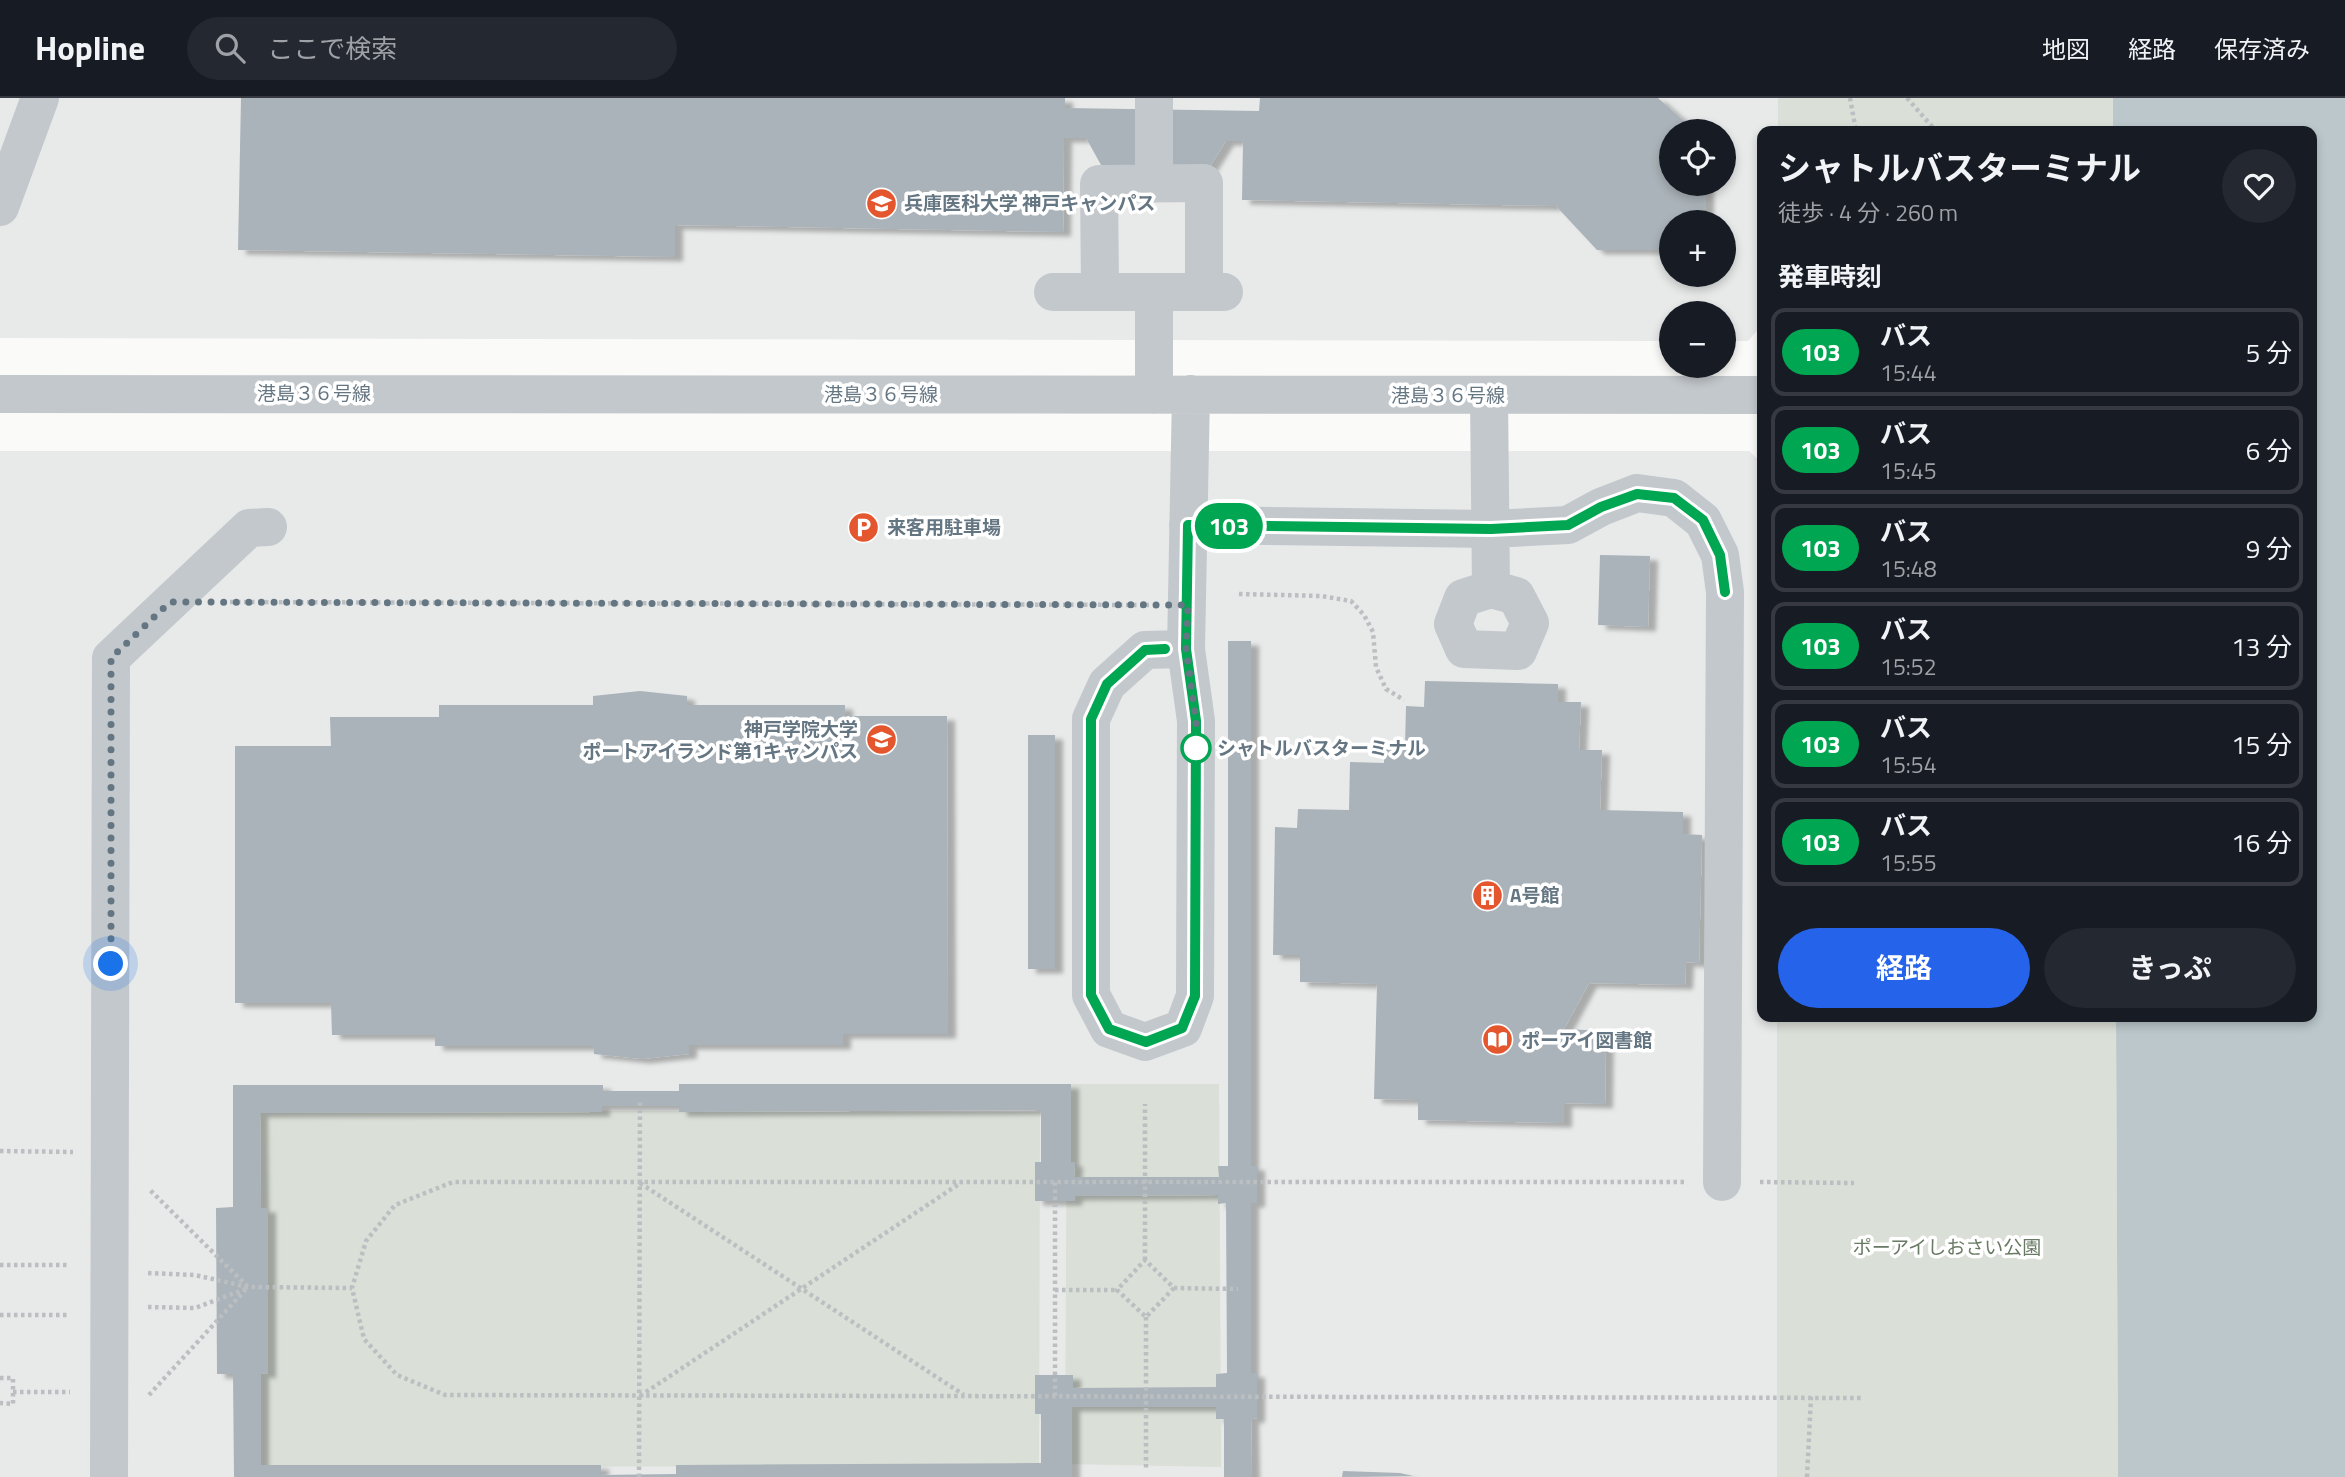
<!DOCTYPE html>
<html lang="ja">
<head>
<meta charset="utf-8">
<style>
	:root { --surface:#171b24; --page:#242831; --text:#f1f3f6; --muted:#9ea1a6; --line:#363941; --accent:#2563eb }
	body { margin:0; font-family:"Titillium Web","Noto Sans JP",sans-serif; background:var(--page); color:var(--text); height:100vh; display:flex; flex-direction:column; font-size:26px; white-space:nowrap }
	* { box-sizing:border-box; margin:0 }
	p { font-size:23px; color:var(--muted) }
	.icon { flex:none; width:38px; height:38px; fill:none; stroke:currentColor; stroke-width:2; stroke-linecap:round; stroke-linejoin:round }
	.map { position:relative; flex:1; overflow:hidden }
	.side { position:absolute; left:1757px; top:28px; width:560px; height:896px; display:flex; flex-direction:column; background:var(--surface); border-radius:14px; box-shadow:0 4px 10px #0003 }
	.side>* { flex:none }
	.badge { padding:0 14px; border-radius:23px; font-size:24px; line-height:46px }
	.tools { position:absolute; left:1659px; top:21px; display:grid; gap:14px }
	.tools a { display:grid; place-items:center; width:77px; height:77px; border-radius:50%; background:var(--surface); box-shadow:0 4px 10px #0003; font-size:35px }
	.you { position:absolute; width:35px; height:35px; margin:-18px; border:5px solid #fff; border-radius:50%; background:#1a73e8; box-shadow:0 0 0 10px #1a73e833 }
	.map>.badge { position:absolute; translate:-50% -50%; box-shadow:0 0 0 4px #fff }
	h2 { padding:0 21px; font-size:26px; line-height:63px }
	.round { display:grid; place-items:center; flex:none; width:74px; height:74px; border-radius:37px; background:var(--page) }
	.head { display:flex; align-items:center; justify-content:space-between; height:119px; padding:0 21px }
	h1 { font-size:33px; font-weight:700; line-height:52px }
	.cta { display:flex; gap:14px; margin-top:auto; padding:14px 21px }
	.cta a { flex:1; height:80px; border-radius:42px; background:var(--accent); color:#fff; font-size:28px; font-weight:700; line-height:80px; text-align:center }
	.cta a+a { background:var(--page); color:var(--text) }
	ul { padding:0; list-style:none }
	li { display:flex; align-items:center; gap:21px; height:88px; margin:0 14px 10px; padding:0 7px; border:4px solid var(--line); border-radius:14px }
	li div { flex:1 }
	li b { display:block; font-size:26px }
	li em { font-style:normal }
	li .badge { min-width:77px; font-weight:700; text-align:center }
	header { display:flex; align-items:center; gap:42px; box-sizing:border-box; height:98px; padding:0 35px; background:var(--surface); border-bottom:2px solid var(--line) }
	header strong { font-size:33px }
	nav { display:flex; gap:38px; margin-inline-start:auto; font-size:24px }
	.search { width:490px; height:63px; background:var(--page); display:flex; align-items:center; gap:18px; box-sizing:border-box; padding:0 24px; border-radius:38px; color:var(--muted); font-size:26px }
	.map>svg:first-child { display:block }
	.built { fill:#e8e9e9; fill-rule:evenodd }
	.green { fill:#dadfd7 }
	.water { fill:#bbc7cb }
	.building { fill:#aab3b9; fill-rule:evenodd; filter:url(#shadow) }
	.lines { fill:none; stroke-linecap:round; stroke-linejoin:round }
	.path { stroke:#bbbfc2; stroke-width:4.5; stroke-dasharray:3.5 3.5; stroke-linecap:butt }
	.minor { stroke:#c3c8cc; stroke-width:38 }
	.line-casing { stroke:#fff; stroke-width:16 }
	.line { stroke:#00a651; stroke-width:10 }
	.walk { stroke:#657683; stroke-width:7; stroke-dasharray:0 12.6 }
	.stop-dot { fill:#fff; stroke:#00a651; stroke-width:3.5 }
	.labels { text-anchor:middle; stroke-width:7; stroke-linejoin:round; paint-order:stroke }
	.poi-label { font-size:19px; font-weight:bold; fill:#657683; stroke:#fff; text-anchor:start }
	.street-label { font-size:19px; fill:#657683; stroke:#fff }
	.stop-label { font-size:19px; font-weight:bold; fill:#657683; stroke:#fff; text-anchor:start }
	.park-label { font-size:19px; fill:#687a64; stroke:#fff }
</style>
</head>
<body>
<header>
<strong>Hopline</strong>
<div class="search"><svg class="icon" aria-label="search" viewBox="0 0 24 24"><circle cx="10" cy="10" r="6"/><path d="M15 15l6 6"/></svg>ここで検索</div>
<nav><a>地図</a><a>経路</a><a>保存済み</a></nav>
</header>
<div class="map">
<svg width="2345" height="1379" viewBox="0 0 2345 1379">
	<defs>
		<filter id="shadow"><feDropShadow dx="8" dy="4.5" stdDeviation="2" flood-color="#0004"/></filter>
	</defs>
	<rect width="100%" height="100%" fill="#fafaf8"/>
	<path class="built" d="M0 0H1778V33H1762V227L1748 243H1724V215H1671V243L0 240ZM1671 33H1724V86H1671ZM1671 124H1724V177H1671Z
		M0 353H1749L1762 365V919H1777V1379H0Z"/>
	<path class="green" d="M1778 0H2113V33H1778Z
		M1777 919H2116L2118 1379H1777Z
		M1067 986H1219L1221 1369 1065 1366Z
		M258 1012 1040 1014 1039 1369 258 1368Z"/>
	<path class="water" d="M2113 0H2345V1379H2118L2116 919H2312V33H2113Z"/>
	<path class="building" d="M241 0H1065V10L1259 13 1260 0H1658L1695 33H1671V86H1706V110L1693 124H1671V147L1666 152H1597L1556 108 1242 102 1243 43H1226L1205 76 1105 74 1086 40H1064L1063 134 675 127V159L238 152Z
		M1600 457 1650 458 1648 529 1598 527Z
		M1228 543H1251V1068H1257V1105H1251V1275H1257V1320L1251 1321 1252 1379H1224V1321H1216V1309H1072V1379H234L233 1276H217L216 1110 233 1109V987H603V993H679V986H1071V1064H1075L1074 1079H1219L1218 1068H1228ZM602 1008H679V1014L1041 1012V1064H1035V1103H1074L1075 1098 1218 1097V1106L1226 1105 1227 1275 1216 1276V1289L1073 1290V1277H1035V1316H1041V1365L676 1367V1376L601 1377V1367H261V1275L268 1276V1110H261L260 1015 602 1014Z
		M1425 583 1558 586V604H1581L1579 652H1602L1600 712 1683 714V736L1702 737 1699 865 1686 864 1685 887 1589 885 1564 931 1606 933 1605 1006 1564 1005V1025L1418 1022V1002L1374 1001 1377 886 1300 884V857H1273L1275 729 1297 730 1298 711 1349 712 1350 664 1384 665V647L1405 648 1406 608 1424 609Z
		M640 593 687 598V607H845V618H947L948 936H843V947H689V956L642 961 594 956 593 948H435V937H332L331 905H235V648H331L330 619H439V607H593V598Z
		M1028 637H1055V871H1028Z
		M1343 1373 1400 1375 1413 1378 1342 1379Z"/>
	<g class="lines">
		<path class="path" d="M1850 0 1856 33
			M1907 0 1936 33
			M1239 496 1321 498 1351 503 1364 517 1373 534 1376 569 1386 591 1404 602
			M230 504 1149 507
			M0 1053 73 1054
			M1684 1084H453L395 1107 366 1143 352 1190 364 1241 397 1277 445 1297 1863 1300
			M1760 1084 1854 1085
			M640 1085 964 1297
			M1145 1162V1006
			M0 1167H70
			M148 1175 195 1177 248 1189 352 1190
			M1174 1190 1146 1219 1117 1192 1145 1162 1174 1190 1238 1191
			M1055 1192H1117
			M148 1209 195 1210 248 1190
			M0 1217H70
			M1146 1219V1370
			M0 1280H13V1306L0 1305
			M13 1294H70
			M149 1297 248 1189 150 1092
			M640 1298 962 1084
			M1055 1298V1084
			M639 1379 640 1001
			M1807 1379 1811 1299"/>
		<path class="minor" d="M1154 85V0
			M0 109 40 0
			M1100 193 1099 86 1204 85V194
			M1053 194H1224
			M0 296 1762 297
			M1154 297V194
			M1489 297 1491 491
			M1188 427 1491 431 1568 427 1601 409 1637 395 1674 400 1703 423 1720 457 1725 494 1722 1084
			M1491 491 1516 498 1530 525 1518 553 1464 551 1453 526 1463 500Z
			M1186 551 1145 552 1107 586 1091 621V897L1109 931 1145 944 1183 930 1195 898 1196 623 1186 551 1191 296
			M109 1379 111 560 249 430 268 429"/>
	</g>
	<g class="lines">
		<defs>
			<path id="line" d="M1165 551 1145 552 1107 586 1091 621V897L1109 931 1146 944 1182 930 1195 898 1196 623 1186 551 1188 427 1491 431 1568 427 1601 409 1637 396 1674 400 1703 422 1720 457 1725 494"/>
		</defs>
		<use href="#line" class="line-casing"/>
		<use href="#line" class="line"/>
		<path class="walk" d="M111 866V560L170 504 1188 507 1186 551 1196 623V650"/>
	</g>
	<defs>
		<symbol id="university-disc" viewBox="-11 -11 22 22"><circle r="9.5" fill="#e4572e" stroke="#fff"/><path d="M0-5L7-2L0 1L-7-2ZM-4 1L0 2.5L4 1V4Q0 6-4 4Z" fill="#fff"/></symbol>
		<symbol id="parking-disc" viewBox="-11 -11 22 22"><circle r="9.5" fill="#e4572e" stroke="#fff"/><path d="M-3.5-5.5H1a3.5 3.5 0 0 1 0 7H-1V5.5H-3.5ZM-1-3.4V-.6H.8a1.4 1.4 0 0 0 0-2.8Z" fill="#fff"/></symbol>
		<symbol id="building-disc" viewBox="-11 -11 22 22"><circle r="9.5" fill="#e4572e" stroke="#fff"/><path d="M-4-6H4V6H1V3H-1V6H-4ZM-2.5-4.3h1.7v1.8h-1.7ZM.8-4.3h1.7v1.8H.8ZM-2.5-1h1.7V.8h-1.7ZM.8-1h1.7V.8H.8Z" fill="#fff"/></symbol>
		<symbol id="library-disc" viewBox="-11 -11 22 22"><circle r="9.5" fill="#e4572e" stroke="#fff"/><path d="M-6-4Q-3-5.5-.7-3.5V5Q-3 3-6 4ZM6-4Q3-5.5 .7-3.5V5Q3 3 6 4Z" fill="#fff"/></symbol>
	</defs>
	<g fill-rule="evenodd">
		<use href="#university-disc" x="864" y="88" width="35" height="35"/>
		<use href="#parking-disc" x="846" y="412" width="35" height="35"/>
		<use href="#university-disc" x="864" y="624" width="35" height="35"/>
		<use href="#building-disc" x="1470" y="780" width="35" height="35"/>
		<use href="#library-disc" x="1480" y="924" width="35" height="35"/>
	</g>
	<circle class="stop-dot" cx="1196" cy="650" r="14"/>
	<g class="labels">
		<g class="poi-label">
			<text x="904" y="112">兵庫医科大学 神戸キャンパス</text>
			<text x="887" y="436">来客用駐車場</text>
			<text x="858" y="638" text-anchor="end">神戸学院大学<tspan x="858" dy="22">ポートアイランド第1キャンパス</tspan></text>
			<text x="1510" y="804">A号館</text>
			<text x="1521" y="949">ポーアイ図書館</text>
		</g>
		<g class="street-label">
			<text x="314" y="302">港島３６号線</text>
			<text x="881" y="303">港島３６号線</text>
			<text x="1448" y="304">港島３６号線</text>
		</g>
		<g class="stop-label">
			<text x="1217" y="657">シャトルバスターミナル</text>
		</g>
		<g class="park-label">
			<text x="1947" y="1156">ポーアイしおさい公園</text>
		</g>
	</g>
</svg>
<div class="tools">
<a><svg class="icon" aria-label="locate" viewBox="0 0 24 24"><circle cx="12" cy="12" r="6"/><path d="M12 2v4M12 18v4M2 12h4M18 12h4"/></svg></a>
<a>+</a>
<a>−</a>
</div>
<div class="you" style="left:111px;top:866px"></div>
<b class="badge" style="left:1229px;top:428px;background:#00a651;color:#fff">103</b>
<section class="side">
<div class="head"><div><h1>シャトルバスターミナル</h1><p>徒歩 · 4 分 · 260 m</p></div><a class="round"><svg class="icon" aria-label="heart" viewBox="0 0 24 24"><path d="M12 20l-8-8c-3-5 5-10 8-4 3-6 11-1 8 4z"/></svg></a></div>
<h2>発車時刻</h2>
<ul>
<li><span class="badge" style="background:#00a651;color:#fff">103</span><div><b>バス</b><p>15:44</p></div><em>5 分</em></li>
<li><span class="badge" style="background:#00a651;color:#fff">103</span><div><b>バス</b><p>15:45</p></div><em>6 分</em></li>
<li><span class="badge" style="background:#00a651;color:#fff">103</span><div><b>バス</b><p>15:48</p></div><em>9 分</em></li>
<li><span class="badge" style="background:#00a651;color:#fff">103</span><div><b>バス</b><p>15:52</p></div><em>13 分</em></li>
<li><span class="badge" style="background:#00a651;color:#fff">103</span><div><b>バス</b><p>15:54</p></div><em>15 分</em></li>
<li><span class="badge" style="background:#00a651;color:#fff">103</span><div><b>バス</b><p>15:55</p></div><em>16 分</em></li>
</ul>
<div class="cta"><a>経路</a><a>きっぷ</a></div>
</section>
</div>
</body>
</html>
